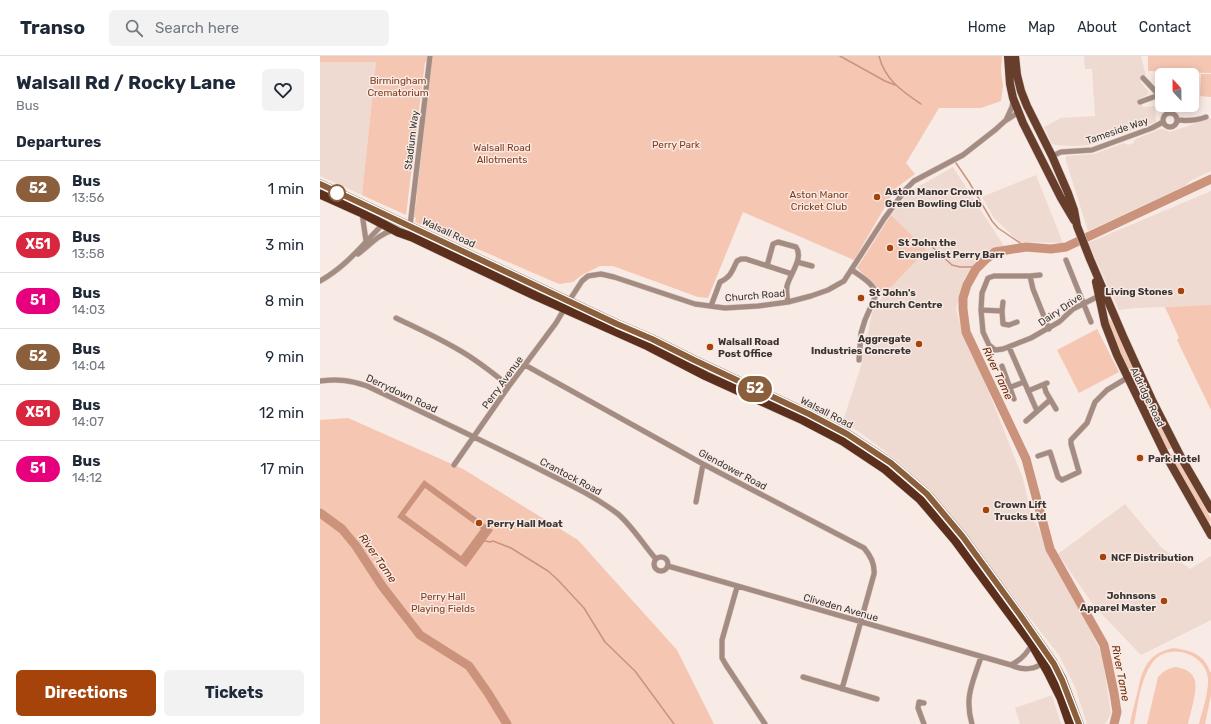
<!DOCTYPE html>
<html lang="en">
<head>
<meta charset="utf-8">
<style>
	:root { --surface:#fff; --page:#f2f2f3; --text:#1f2937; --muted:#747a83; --line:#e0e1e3; --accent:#a6430b }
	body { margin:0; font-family:Rubik,sans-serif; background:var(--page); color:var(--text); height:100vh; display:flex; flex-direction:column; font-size:15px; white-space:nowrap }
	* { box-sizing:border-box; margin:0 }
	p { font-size:13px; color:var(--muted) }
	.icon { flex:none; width:22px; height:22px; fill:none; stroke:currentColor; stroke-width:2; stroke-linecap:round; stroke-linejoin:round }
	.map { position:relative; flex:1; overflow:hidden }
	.details { display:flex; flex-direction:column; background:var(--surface); width:320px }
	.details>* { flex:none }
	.badge { padding:0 8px; border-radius:13px; font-size:14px; line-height:26px }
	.needle { width:26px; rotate:338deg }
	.tools { position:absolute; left:835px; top:12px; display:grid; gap:8px }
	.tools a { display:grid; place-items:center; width:44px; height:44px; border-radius:6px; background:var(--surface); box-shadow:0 2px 10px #0003; font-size:20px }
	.map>.badge { position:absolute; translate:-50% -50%; box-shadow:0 0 0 2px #fff }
	h2 { padding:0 16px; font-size:15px; line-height:36px }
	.round { display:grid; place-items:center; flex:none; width:42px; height:42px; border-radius:6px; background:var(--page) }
	.headline { display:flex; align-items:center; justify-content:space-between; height:68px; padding:0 16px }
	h1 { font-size:19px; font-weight:700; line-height:30px }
	.button { display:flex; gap:8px; margin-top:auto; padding:8px 16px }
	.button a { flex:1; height:46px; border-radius:6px; background:var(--accent); color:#fff; font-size:16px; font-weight:700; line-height:46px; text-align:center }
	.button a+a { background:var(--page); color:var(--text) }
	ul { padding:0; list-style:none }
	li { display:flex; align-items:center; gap:12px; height:56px; padding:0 16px; border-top:1px solid var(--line) }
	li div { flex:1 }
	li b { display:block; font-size:15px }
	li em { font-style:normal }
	li .badge { min-width:44px; font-weight:700; text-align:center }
	header { display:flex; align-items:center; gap:24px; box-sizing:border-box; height:56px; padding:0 20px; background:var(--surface); border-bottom:1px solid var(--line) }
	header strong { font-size:19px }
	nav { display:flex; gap:22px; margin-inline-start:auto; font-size:14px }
	.search { width:280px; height:36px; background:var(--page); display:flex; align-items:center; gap:10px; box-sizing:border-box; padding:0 14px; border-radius:6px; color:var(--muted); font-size:15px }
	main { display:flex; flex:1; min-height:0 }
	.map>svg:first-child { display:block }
	.built { fill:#eedad1 }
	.green { fill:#f5c6b2 }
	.water { fill:#cc937c; fill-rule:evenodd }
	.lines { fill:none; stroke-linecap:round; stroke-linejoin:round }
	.stream { stroke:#cc937c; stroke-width:1.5 }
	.river { stroke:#cc937c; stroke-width:9 }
	.minor-casing { stroke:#d2c6c1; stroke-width:6 }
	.primary-casing { stroke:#d2c6c1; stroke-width:9 }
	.trunk-casing { stroke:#d2c6c1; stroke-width:10 }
	.minor { stroke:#a58c82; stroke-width:5 }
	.primary { stroke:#673d2c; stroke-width:8 }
	.trunk { stroke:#5b2f1c; stroke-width:9 }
	.line-casing { stroke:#fff; stroke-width:9 }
	.line { stroke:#8b5e3c; stroke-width:6 }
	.stop-dot { fill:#fff; stroke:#8b5e3c; stroke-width:2 }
	.poi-dot { fill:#a6430b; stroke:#f8eae4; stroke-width:1.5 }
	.labels { text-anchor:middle; stroke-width:3; stroke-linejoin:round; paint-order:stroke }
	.park-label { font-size:10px; fill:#823c1c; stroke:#f8eae4 }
	.street-label { font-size:10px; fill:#3a3533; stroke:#f8eae4 }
	.poi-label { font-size:10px; font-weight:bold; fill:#3a3533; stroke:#f8eae4; text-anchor:start }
	.water-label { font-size:11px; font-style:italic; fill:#6e2a06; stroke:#f8eae4 }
</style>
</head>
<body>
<header>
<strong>Transo</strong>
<div class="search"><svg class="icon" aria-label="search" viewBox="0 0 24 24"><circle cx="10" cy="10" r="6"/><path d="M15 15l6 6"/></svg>Search here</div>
<nav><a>Home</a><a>Map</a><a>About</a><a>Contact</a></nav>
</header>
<main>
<section class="details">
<div class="headline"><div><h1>Walsall Rd / Rocky Lane</h1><p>Bus</p></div><a class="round"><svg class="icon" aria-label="heart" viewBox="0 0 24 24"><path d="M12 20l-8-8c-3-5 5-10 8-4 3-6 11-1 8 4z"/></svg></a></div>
<h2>Departures</h2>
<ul>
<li><span class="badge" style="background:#8b5e3c;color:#fff">52</span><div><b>Bus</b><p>13:56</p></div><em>1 min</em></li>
<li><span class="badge" style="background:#d7263d;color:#fff">X51</span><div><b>Bus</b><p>13:58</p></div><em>3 min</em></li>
<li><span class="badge" style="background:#e6007e;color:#fff">51</span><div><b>Bus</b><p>14:03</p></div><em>8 min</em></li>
<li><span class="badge" style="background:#8b5e3c;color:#fff">52</span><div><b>Bus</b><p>14:04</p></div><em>9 min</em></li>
<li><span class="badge" style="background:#d7263d;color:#fff">X51</span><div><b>Bus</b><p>14:07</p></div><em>12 min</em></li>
<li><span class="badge" style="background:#e6007e;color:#fff">51</span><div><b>Bus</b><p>14:12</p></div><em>17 min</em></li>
</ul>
<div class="button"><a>Directions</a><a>Tickets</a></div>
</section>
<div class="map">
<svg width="891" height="668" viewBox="0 0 891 668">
	<rect width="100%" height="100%" fill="#f8eae4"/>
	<path class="built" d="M764 0H821L824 12 826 19 820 25 827 34 828 37 826 40 820 42 823 51 835 50 836 66 769 89 755 90 735 89 732 88 724 71 741 62 775 60 772 13H765Z
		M0 6H56L42 139 0 120Z
		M891 62V115L870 125 865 130 768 175 746 105V100L774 98 804 87 808 89 814 87V85L816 83 840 73H843L850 76Z
		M633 111 684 190 661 201 644 223 636 253 643 278 665 326 703 423 711 457 782 598 791 658 785 668H767L755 631 739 599 610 434 574 402 542 378 523 365 541 310 552 257 564 238 607 194 571 159 589 136Z
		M716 119 743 187 699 186 674 162 662 141Z
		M891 135V249L816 252 799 254 768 187Z
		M805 448 841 491 870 513 891 500V564L821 599 774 550 738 498Z
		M732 639 741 668H700L695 652Z"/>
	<path class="green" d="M0 0H682L681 15 683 30 681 45 661 52H619L586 107 595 118 576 132 534 204 423 156 388 242 378 241 293 210H280L262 219 253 226 239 228 95 166 96 162 93 161 96 148 111 5 105 6 86 159 42 139 56 6H0Z
		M828 0H891V17L828 15Z
		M881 18H891V41L880 40Z
		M571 159 607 194 564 238 537 212Z
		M891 249V354L857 284 859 282 845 251Z
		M789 263 791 264 852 391 850 393 846 394 798 299 788 265Z
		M777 273 799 316 759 337 737 294Z
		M28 362 143 413 258 484 357 594 394 668H0V364Z
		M855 396 891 463 890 468H889L850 399Z
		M853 592C869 594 885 598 890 616H891V639L885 668H879C882 656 889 635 888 623 886 597 848 585 832 607 820 624 818 648 814 668H810C812 657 815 646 818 634 823 611 828 598 853 592Z
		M856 611C863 612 871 615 874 622 879 632 870 657 868 668H827L838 621C844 615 848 612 856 611Z"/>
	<path class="water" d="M104 424 173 474 146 511 77 461ZM105 432 161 473 141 500 85 459Z"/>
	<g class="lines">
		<path class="stream" d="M520 0 565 25 575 29
			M559 0C565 24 582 35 601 48
			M636 107 649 126 672 165 678 172 706 191
			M610 189 632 209 640 211H658
			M165 485 170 486 173 485 191 492 228 515 237 523 264 552 285 586 315 615 354 668"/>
		<path class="river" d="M0 457 22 473 36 490 62 530 100 579 149 610 168 637 187 668
			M794 668 797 656 794 637 784 589 730 493 706 403 646 276 643 253V242L647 229 656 213 665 204 675 196 706 191 731 193 746 191 891 123"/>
		<defs>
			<path id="minor" d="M823 22 839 39 842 46
				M820 46 839 39
				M844 49 848 57
				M843 64a7 7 0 1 1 14 0a7 7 0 1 1-14 0Z
				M686 64 692 51 693 45
				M857 64C867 65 876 65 886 61
				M732 100 741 96 772 94 832 72 843 66
				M42 157 46 185
				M90 170 110 0
				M38 198C50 189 59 178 73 174
				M746 204 771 266
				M477 206 492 210
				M447 210 453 188 458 186 476 191C484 202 470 218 467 230 466 236 467 241 468 246
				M532 214C540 220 556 229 556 239L545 264 541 277 539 304
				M720 219 710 220H674L668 222 662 237 661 254 663 276 669 289 675 294 683 293 711 282 739 266 753 253 779 240
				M710 220 713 233 729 273
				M0 225C27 210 43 188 64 167
				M391 250 400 226C411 221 412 215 417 205L421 203H426L472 218
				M661 254 682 255 683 268 689 269 697 266
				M682 255 683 246
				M76 262C97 272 119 282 139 294 157 304 173 317 189 330
				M689 291 717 355
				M205 309 383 408 544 492C550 499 555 508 554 518L522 633
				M682 310 694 343
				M0 325C19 323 29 324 47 330 102 356 157 382 211 409 240 424 272 438 298 458 312 470 323 488 335 502
				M724 329 726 336 736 353
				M691 331 704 326
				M708 335 727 327
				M706 365 730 344
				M718 400 730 396 738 421 742 424 759 416 751 388V384L767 367 775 346 787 334 807 322
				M134 409 189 330 236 267 249 245 262 225 268 220 281 218 294 221 375 248 405 252 438 250 468 246 491 240 508 234 524 225 564 163 586 133 594 125 643 99 675 74 685 65 699 56
				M376 446 383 408
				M334 508a7 7 0 1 1 14 0a7 7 0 1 1-14 0Z
				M348 510 691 609C701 614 716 615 724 605
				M417 531 402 584V602L406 609 445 668
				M691 609C701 604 707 598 712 588
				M483 621 557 643
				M604 668 598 652 599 646 604 647
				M652 668C644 641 653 626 661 601"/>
			<path id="primary" d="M688 0 690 28 693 42 703 67 741 142 754 164
				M695 0 697 19 701 35 707 50 732 100 748 137 754 154 757 170 770 203 803 280 832 344 862 403 891 453
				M776 226 785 268 797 299 845 398 891 479"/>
			<path id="trunk" d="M0 128 297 268 332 283 374 304 489 358 527 378 571 407 607 438 643 481 700 559 732 605 742 623 759 668
				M0 138 42 157 78 176 92 181 216 240 328 290 386 320 483 364 523 385 565 413 600 443 635 484 712 588 728 616 741 642 750 668"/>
		</defs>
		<use href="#minor" class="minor-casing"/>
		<use href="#primary" class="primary-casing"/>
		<use href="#trunk" class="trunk-casing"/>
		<use href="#minor" class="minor"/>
		<use href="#primary" class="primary"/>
		<use href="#trunk" class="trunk"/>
	</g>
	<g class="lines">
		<defs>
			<path id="line" d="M0 128 297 268 332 283 374 304 489 358 527 378 571 407 607 438 643 481 700 559 734 608 742 624 759 668"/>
		</defs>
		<use href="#line" class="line-casing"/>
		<use href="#line" class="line"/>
	</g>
	<circle class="stop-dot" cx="17" cy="137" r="8"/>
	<g class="poi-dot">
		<circle cx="557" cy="141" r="4"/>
		<circle cx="570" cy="192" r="4"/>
		<circle cx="861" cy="235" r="4"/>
		<circle cx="541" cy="242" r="4"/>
		<circle cx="599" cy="288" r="4"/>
		<circle cx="390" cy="291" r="4"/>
		<circle cx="820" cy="402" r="4"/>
		<circle cx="666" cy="454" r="4"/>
		<circle cx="159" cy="467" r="4"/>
		<circle cx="783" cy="501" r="4"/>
		<circle cx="844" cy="545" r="4"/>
	</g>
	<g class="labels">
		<g class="park-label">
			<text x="78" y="28">Birmingham<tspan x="78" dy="12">Crematorium</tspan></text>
			<text x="356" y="92">Perry Park</text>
			<text x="182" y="95">Walsall Road<tspan x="182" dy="12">Allotments</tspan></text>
			<text x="499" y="142">Aston Manor<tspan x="499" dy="12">Cricket Club</tspan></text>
			<text x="123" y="544">Perry Hall<tspan x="123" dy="12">Playing Fields</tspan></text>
		</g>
		<g class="street-label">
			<text transform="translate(797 74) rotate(-19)" y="4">Tameside Way</text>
			<text transform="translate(91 84) rotate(-83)" y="4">Stadium Way</text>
			<text transform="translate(129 176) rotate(25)" y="4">Walsall Road</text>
			<text transform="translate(435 239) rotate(-5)" y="4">Church Road</text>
			<text transform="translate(740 253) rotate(-34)" y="4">Dairy Drive</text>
			<text transform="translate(182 326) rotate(-54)" y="4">Perry Avenue</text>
			<text transform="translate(82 337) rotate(25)" y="4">Derrydown Road</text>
			<text transform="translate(828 341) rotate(64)" y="4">Aldridge Road</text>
			<text transform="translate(507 356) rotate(27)" y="4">Walsall Road</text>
			<text transform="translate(413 413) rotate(28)" y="4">Glendower Road</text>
			<text transform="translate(251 420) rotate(28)" y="4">Crantock Road</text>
			<text transform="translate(521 551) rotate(16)" y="4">Cliveden Avenue</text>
		</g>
		<g class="poi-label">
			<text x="565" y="139">Aston Manor Crown<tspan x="565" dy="12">Green Bowling Club</tspan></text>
			<text x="578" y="190">St John the<tspan x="578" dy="12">Evangelist Perry Barr</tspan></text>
			<text x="853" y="239" text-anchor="end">Living Stones</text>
			<text x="549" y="240">St John's<tspan x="549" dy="12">Church Centre</tspan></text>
			<text x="591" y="286" text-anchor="end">Aggregate<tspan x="591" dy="12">Industries Concrete</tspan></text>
			<text x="398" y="289">Walsall Road<tspan x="398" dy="12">Post Office</tspan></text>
			<text x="828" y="406">Park Hotel</text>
			<text x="674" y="452">Crown Lift<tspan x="674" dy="12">Trucks Ltd</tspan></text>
			<text x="167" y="471">Perry Hall Moat</text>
			<text x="791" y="505">NCF Distribution</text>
			<text x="836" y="543" text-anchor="end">Johnsons<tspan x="836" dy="12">Apparel Master</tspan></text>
		</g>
		<g class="water-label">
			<text transform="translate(678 317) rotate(65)" y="4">River Tame</text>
			<text transform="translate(58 502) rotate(55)" y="4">River Tame</text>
			<text transform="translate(801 617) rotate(79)" y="4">River Tame</text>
		</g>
	</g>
</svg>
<div class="tools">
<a><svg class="needle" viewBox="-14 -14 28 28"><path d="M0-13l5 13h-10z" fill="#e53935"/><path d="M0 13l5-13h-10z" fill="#747a83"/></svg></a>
</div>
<b class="badge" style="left:435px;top:333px;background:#8b5e3c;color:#fff">52</b>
</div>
</main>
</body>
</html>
